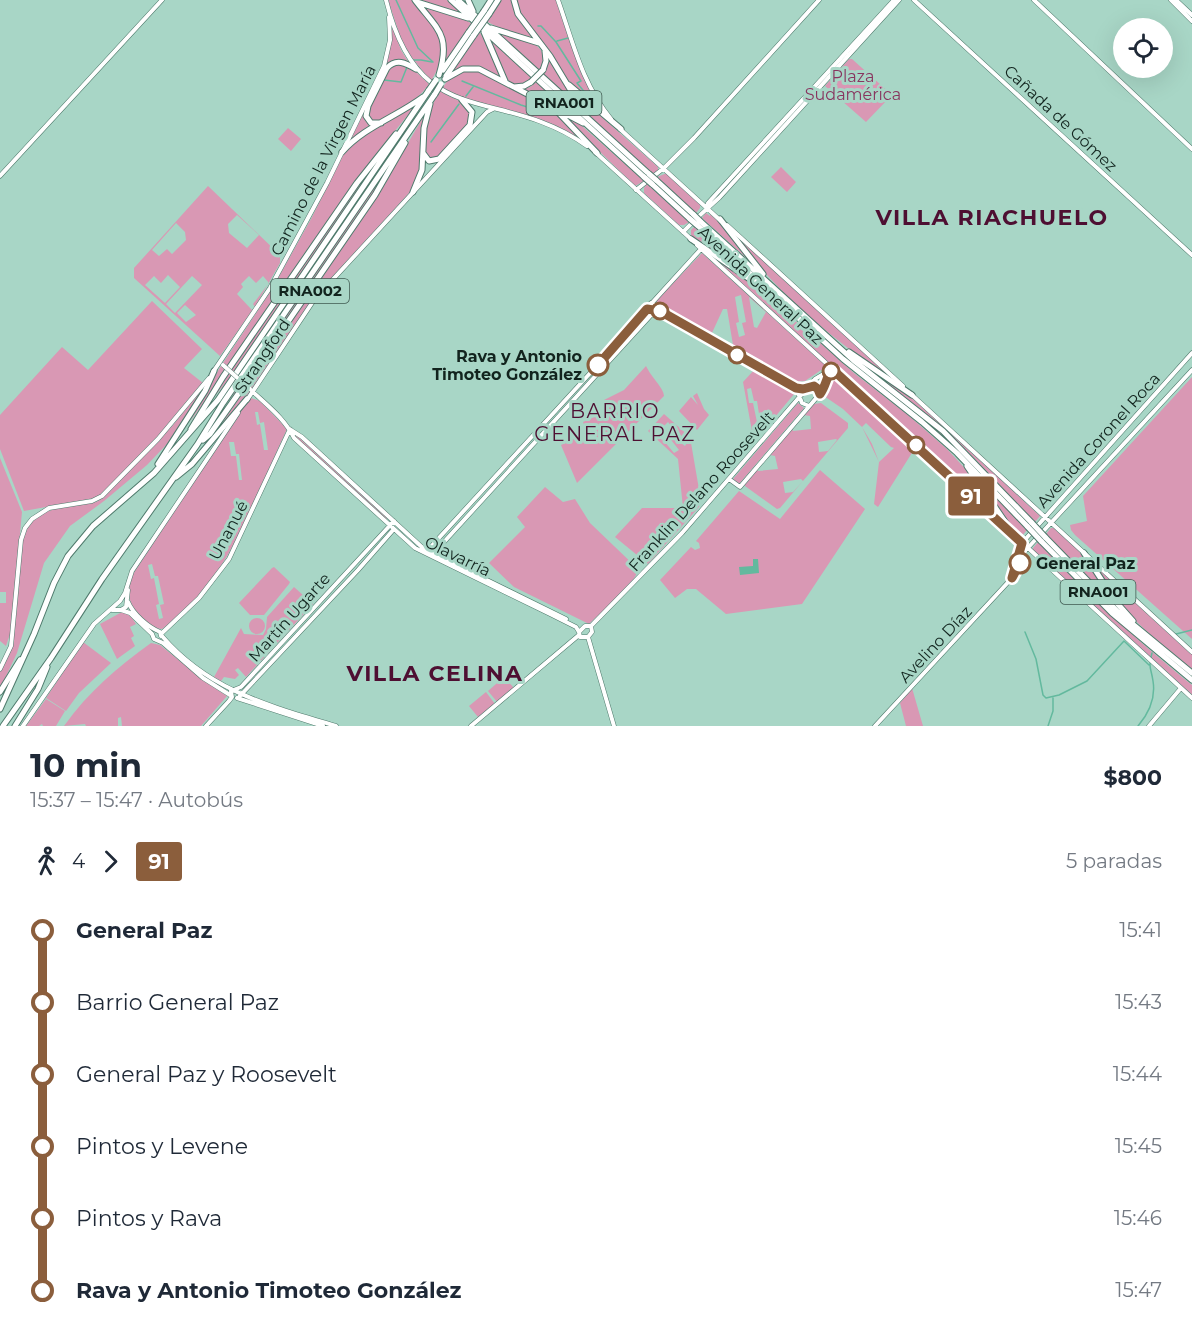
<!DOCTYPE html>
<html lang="es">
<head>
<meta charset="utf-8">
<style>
	:root { --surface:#fff; --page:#f2f2f3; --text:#1f2937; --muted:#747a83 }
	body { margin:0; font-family:Montserrat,sans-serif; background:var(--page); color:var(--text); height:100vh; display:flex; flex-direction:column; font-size:22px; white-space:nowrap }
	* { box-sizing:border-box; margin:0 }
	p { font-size:20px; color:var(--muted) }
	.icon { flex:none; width:33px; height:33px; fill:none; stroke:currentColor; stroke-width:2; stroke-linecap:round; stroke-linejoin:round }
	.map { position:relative; height:726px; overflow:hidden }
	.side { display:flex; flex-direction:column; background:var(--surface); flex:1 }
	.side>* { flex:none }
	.badge { padding:0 12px; border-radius:4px; font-size:21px; line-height:39px }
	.buttons { position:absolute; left:1113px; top:18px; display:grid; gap:12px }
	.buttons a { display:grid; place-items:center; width:60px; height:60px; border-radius:50%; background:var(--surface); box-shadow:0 6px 24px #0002; font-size:30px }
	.map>.badge { position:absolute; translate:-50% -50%; box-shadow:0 0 0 3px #fff }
	.legs { display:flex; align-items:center; gap:9px; height:66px; padding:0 30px; font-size:20px }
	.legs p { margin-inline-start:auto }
	.headline { display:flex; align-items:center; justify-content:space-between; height:102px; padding:0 30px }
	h1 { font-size:33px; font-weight:700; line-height:45px }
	ul { padding:0 30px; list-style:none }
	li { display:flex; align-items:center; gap:21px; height:72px; font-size:22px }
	li i { display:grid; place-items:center; width:9px; height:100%; margin:0 8px; background:currentColor }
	li i::after { content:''; width:15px; height:15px; margin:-8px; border:4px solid; border-radius:50%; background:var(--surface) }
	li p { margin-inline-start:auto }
	li:first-child i { background:linear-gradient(#0000 50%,currentColor 0) }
	li:last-child i { background:linear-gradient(currentColor 50%,#0000 0) }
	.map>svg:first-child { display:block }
	.green { fill:#d998b4; fill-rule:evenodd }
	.water { fill:#63b99e }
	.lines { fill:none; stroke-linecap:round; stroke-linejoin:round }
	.stream { stroke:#63b99e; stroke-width:1.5 }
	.secondary-casing { stroke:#4f7a6c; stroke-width:5 }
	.highway-casing { stroke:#4f7a6c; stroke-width:7 }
	.secondary { stroke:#fff; stroke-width:4 }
	.highway { stroke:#fff; stroke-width:5 }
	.secondary-bridge-casing { stroke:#4f7a6c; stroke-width:5; stroke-linecap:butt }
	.highway-bridge-casing { stroke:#4f7a6c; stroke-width:7; stroke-linecap:butt }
	.secondary-bridge { stroke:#fff; stroke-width:4 }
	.highway-bridge { stroke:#fff; stroke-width:5 }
	.line-1-casing { stroke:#fff; stroke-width:14 }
	.line-1 { stroke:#8b5e3c; stroke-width:9 }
	.stop-1-dot { fill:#fff; stroke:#8b5e3c; stroke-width:3 }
	.labels { text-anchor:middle; stroke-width:6; stroke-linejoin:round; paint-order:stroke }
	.shield { fill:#a8d6c6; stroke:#3f5950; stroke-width:1.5 }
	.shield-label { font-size:15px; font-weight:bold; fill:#12241e }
	.park-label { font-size:16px; fill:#88355f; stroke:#a8d6c6 }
	.street-label { font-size:16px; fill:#12241e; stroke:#a8d6c6 }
	.stop-label { font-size:16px; font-weight:bold; fill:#12241e; stroke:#a8d6c6; text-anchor:end }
	.quarter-label { font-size:20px; letter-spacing:1.5px; fill:#4e0f32; stroke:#a8d6c6 }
	.district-label { font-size:22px; font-weight:bold; letter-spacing:1.5px; fill:#4e0f32; stroke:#a8d6c6 }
</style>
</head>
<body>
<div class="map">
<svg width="1192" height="726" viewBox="0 0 1192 726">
	<rect width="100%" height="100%" fill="#a8d6c6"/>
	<path class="green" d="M388 0H412C435 31 456 41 431 81L404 48Z
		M417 0H447L463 15Z
		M500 0H512L536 39 503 30 486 21Z
		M515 0H556C572 46 580 83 612 121L565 77 519 13Z
		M421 5 466 20 472 24 443 67C452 41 437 25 421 5Z
		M391 22 401 50 409 63 398 60 386 65 392 40Z
		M479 31 491 50 502 80 483 69 451 73Z
		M496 32C518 39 555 40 539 71Z
		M489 39 532 78C523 84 515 87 506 81Z
		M548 57 581 110 542 75Z
		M849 59H852L891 94V96L866 122 825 86Z
		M399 63 414 70 429 84C421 96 393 121 378 122 375 122 372 120 368 120V110L388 69Z
		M464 71H479L519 93 538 101 556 112 585 141 550 123 462 98 442 89 447 81Z
		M536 82 575 117 546 101 519 89 530 87Z
		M570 89 658 167V171L653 175 591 118Z
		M440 91C456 101 468 100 471 121L439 158 429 159C418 139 428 110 440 91Z
		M419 101 375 156 190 422 219 369 272 289 311 219 344 153 352 143Z
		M429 107 420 169 411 191 311 301 248 394 212 438 377 196Z
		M365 110V120L373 126 350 141Z
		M557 110 582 126 644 181 635 186Z
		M288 128 301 139 291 151 278 139Z
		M380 158 228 380 214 397 224 378 359 184Z
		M390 164 374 194 227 407 237 387Z
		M781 167 796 182 787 192 771 177Z
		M667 173 700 204V208L696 213 657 177Z
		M647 184 689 222 684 225H679L644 193V188Z
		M208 186 280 255V263L255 307 220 356 134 278V268ZM237 215 259 235 247 248 229 233 228 224ZM176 223 185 232 186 240 172 254 167 249 159 256 152 250ZM168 275 180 287 165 303 145 285 154 276 161 283ZM192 276 202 285 175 313 166 304ZM249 276 256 283 263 276 269 283 253 304 255 307 252 310 237 294 243 287 241 284ZM185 305 196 315 186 322 177 313Z
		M706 213 710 216V214L724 227 754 265 702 218Z
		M694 227 746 274 691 236V230Z
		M730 230 898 384C851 352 804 316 765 273 753 260 742 244 730 230Z
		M707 252 750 281 854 373 908 415 947 449 972 476 1002 522Z
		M702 253 825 365 824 368 805 381 795 382 656 305 657 300ZM741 295 746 322 742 323 745 335 739 337 736 323 739 322 735 297ZM749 297 766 312 757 328 754 327ZM723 309H727L733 345 732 347 711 335Z
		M764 282 931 424 960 452 917 415 853 365Z
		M152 301 202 349 184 368 203 383 157 438 101 495 95 498 24 511 0 449V415L62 347 88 370Z
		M864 365 912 397 1040 516 1035 522 975 459 939 424Z
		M646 366C651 377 664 388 664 396L577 483 561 445 587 433 583 422 608 411 604 400 624 390Z
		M755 369 793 390 795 393 754 442 743 382ZM751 388 754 401H757L761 427H758L753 403H749L747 389Z
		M833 374 915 448 878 507 874 504 879 462 872 444 862 427 843 409 824 396V392ZM866 423 891 447 894 448 879 462 862 427Z
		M1192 377V639L1075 535 1071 530 1070 525 1087 521 1083 496Z
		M210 379 168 443 147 465 104 501 70 526 44 563 17 653 0 689V672L12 646 22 539C34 505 65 508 96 502L103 498 173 425Z
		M697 393 704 409 709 415 697 430 679 411 691 397 698 405 693 396Z
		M251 398 260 401 287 429C255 498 228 584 162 629L153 628C134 611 125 605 131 577L247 400ZM255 412H258L260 423 264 422 268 450H264L260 424 257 425ZM229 442H234L236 454H239L242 480H239L236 456H231ZM152 564 155 576H158L164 604 160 605 163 618 159 619 156 605 159 604 154 578 151 579 148 565Z
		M798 403 804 408 739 484 733 479Z
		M821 403 848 423V428L780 508 777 509 745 486V483L814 404ZM804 415 810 416 811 429 793 431 792 428ZM836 439 837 440 828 451 819 452 818 442ZM770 455 775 456 778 469 758 471 757 469ZM801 479 803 481 793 492 785 493 783 482Z
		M664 414 690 437 701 501 699 507 648 564 615 537 642 508H683L678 459 648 431ZM668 422 675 431 688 441 685 446 669 434 664 426ZM658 429 668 436 679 450 674 453 664 441 654 435Z
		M294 433 387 518 386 520 293 435Z
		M0 458 22 512 11 631 6 646 0 641V595V603H6V592H0Z
		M820 470 865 509 802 604 726 614 696 589H687L675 598 660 580 691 547 695 550 700 548 699 543 696 541 739 491 780 519Z
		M979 479 1027 530 1022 536C1003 525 991 499 979 479Z
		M545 487 563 502 575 499 590 523 638 569C635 586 602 611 589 624L514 587 489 563 525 527 517 517Z
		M1051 528H1054L1086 557 1118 607 1046 534Z
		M1038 542C1088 595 1135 639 1192 685V695L1033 550V548Z
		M1093 562 1192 653V669C1167 648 1139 628 1119 602 1109 589 1102 575 1093 562Z
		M274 567 290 582 289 584 264 615H250L239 603 272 568Z
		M294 587 313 604 246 677 238 668 235 670 239 675 235 679 224 677 221 681 214 677 241 628 244 634 263 635 266 629 267 617Z
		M122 612 130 615 136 624 130 627 134 636 131 638 135 646 117 659 100 624Z
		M249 626a8 8 0 1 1 16 0a8 8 0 1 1-16 0Z
		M83 642 111 663 79 693 66 711 46 698Z
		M151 643 160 645 206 682 227 696 201 726H122L121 717 118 718V726H86L85 724 64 726C88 692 118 667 151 643Z
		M504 677 514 688 498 703 488 691Z
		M912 688 923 726H906L900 703Z
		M486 692 495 704 478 717 469 706Z
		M46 699 65 711 56 726H43L42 724 39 726H26Z"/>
	<path class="water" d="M753 559H758L759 573 740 575 739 567 753 566Z"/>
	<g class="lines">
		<path class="stream" d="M396 0 418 48 433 62
			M538 26H541L556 42 581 81 577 83 587 95
			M557 41 568 38
			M414 60H421L432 62
			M384 80 401 82 407 67
			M462 81 521 105 549 114
			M466 96 473 87
			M431 142 459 104
			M1025 632 1036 659 1043 695 1046 698 1059 695 1087 681 1124 641 1149 665
			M1176 634 1192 630
			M1048 726 1053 711V698
			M1138 726C1149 713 1156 699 1153 681 1151 667 1148 669 1152 653"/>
		<defs>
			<path id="secondary" d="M386 0C419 135 500 84 587 146
				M558 0C573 42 582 84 611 119
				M914 0 1192 255
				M1034 0 1192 149
				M1171 0 1192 21
				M1176 0 1192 15
				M620 129 721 221
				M595 152 692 240
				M0 176 162 0
				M636 190 664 168 694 138 819 0
				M707 207 708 203 894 0
				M699 216 719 198 899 0
				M727 225 903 386
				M683 232 691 224
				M697 245 1192 698
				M651 304 701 249
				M652 310 660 311 796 388 803 389 814 386 818 389 820 394
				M213 372 270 288 327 183 384 66 390 40 389 17
				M796 388 802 403 809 406
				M252 391C268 406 285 419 294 438L415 548 550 614 576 627 579 632
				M911 394 1192 652
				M247 400 314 300 487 112 493 109
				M291 430 302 437 424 549 566 619
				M729 479 740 487 824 389 829 372
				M426 552 593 370 651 303
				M433 554 652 314 653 310
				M1014 571 1022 543 1192 353
				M128 602C133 614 148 627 160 632L161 636
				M112 610H121L126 607 128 590
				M121 610 130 613 152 634
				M591 626 682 533 815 379 832 369
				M152 634 154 639 163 643 203 678 230 695
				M161 634 199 598 229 559 290 429
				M162 636C209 691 270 706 336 726
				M588 637 614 726
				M588 637H580L579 632 585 626H591
				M588 637 592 632 591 626
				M0 669 11 646 21 540 25 528 32 519 49 508 92 501 102 496 158 439 209 378
				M237 698 323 726
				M238 698 358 570 394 529
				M23 726 94 624 120 601 125 593 132 571 238 413
				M206 726 229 701 232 697 231 691 241 687 394 521
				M471 726 579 635
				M875 726 1012 578 1025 551 1192 370
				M1149 726 1181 688"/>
			<path id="highway" d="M415 0C438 30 451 35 439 75
				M451 0 644 177
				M458 0 649 174
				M468 0 473 11
				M514 0 518 14 550 56 582 109
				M417 2 468 18
				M484 11 491 0
				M489 14 498 0
				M491 28 539 43
				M484 32 505 81
				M443 70 469 32
				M543 70 546 61 545 51
				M446 76 474 35
				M445 79 463 69H479L583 123
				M569 85 621 129
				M514 87 524 86 531 82
				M556 110 597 153
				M381 123H371L366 116 368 106 387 68C396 58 406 63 416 69
				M342 152C364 127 396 117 423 97
				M423 153 429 161 439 159 470 125 472 112 462 100
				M656 180 694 215
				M652 184 690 219
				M413 192 422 170 424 128 430 104
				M720 219 763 274
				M700 221 853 360 943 431 1032 523
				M697 225 843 359 922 422 957 453 1028 527
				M691 239 757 284
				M849 352 912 395
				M191 429 223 377 357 183 396 134
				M203 440 210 434 241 390 375 195 405 143
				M158 464 205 391 214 371
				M967 466 1014 535
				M176 477 192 464 247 399
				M1045 537 1118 612 1192 673
				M1041 541 1112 613 1192 680
				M1084 553 1116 602 1133 621
				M0 692 20 660
				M0 709 34 634 54 583 68 556 93 526 154 473 218 400 429 90
				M3 726 51 658 102 579 197 445 223 403 435 94
				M15 726 38 689 47 667"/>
		</defs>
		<use href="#secondary" class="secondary-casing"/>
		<use href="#highway" class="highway-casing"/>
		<use href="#secondary" class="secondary"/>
		<use href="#highway" class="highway"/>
		<defs>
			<path id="secondary-bridge" d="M223 365 250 389"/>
			<path id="highway-bridge" d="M469 32 484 11
				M474 35 489 14
				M531 82 543 70
				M429 90 436 80
				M435 94 441 84
				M649 174 656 180
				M644 177 652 184
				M694 215 700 221
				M690 219 697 225
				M1032 523 1045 537
				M1028 527 1041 541"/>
		</defs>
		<use href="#secondary-bridge" class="secondary-bridge-casing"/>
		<use href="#highway-bridge" class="highway-bridge-casing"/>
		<use href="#secondary-bridge" class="secondary-bridge"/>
		<use href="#highway-bridge" class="highway-bridge"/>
	</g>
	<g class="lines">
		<defs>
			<path id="line-1" d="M598 365 647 309 660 311 796 388 803 389 814 386 818 389 820 394C826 386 827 375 832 369L1022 543 1012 578 1020 563"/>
		</defs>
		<use href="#line-1" class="line-1-casing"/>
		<use href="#line-1" class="line-1"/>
	</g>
	<g class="stop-1-dot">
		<circle cx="660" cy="311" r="8"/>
		<circle cx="737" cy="355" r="8"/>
		<circle cx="598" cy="365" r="10"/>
		<circle cx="831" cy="371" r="8"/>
		<circle cx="916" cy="445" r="8"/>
		<circle cx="1020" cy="563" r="10"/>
	</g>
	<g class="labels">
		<g class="shield">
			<rect x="526.5" y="91" width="75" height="24" rx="4.5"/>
			<rect x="271" y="279" width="78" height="24" rx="4.5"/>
			<rect x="1060.5" y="580" width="75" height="24" rx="4.5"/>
		</g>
		<g class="shield-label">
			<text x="564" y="108">RNA001</text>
			<text x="310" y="296">RNA002</text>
			<text x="1098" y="597">RNA001</text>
		</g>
		<g class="park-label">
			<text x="853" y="82">Plaza<tspan x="853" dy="18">Sudamérica</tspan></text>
		</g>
		<g class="street-label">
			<text transform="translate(1061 118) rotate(43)" y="6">Cañada de Gómez</text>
			<text transform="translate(323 160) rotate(-63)" y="6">Camino de la Virgen María</text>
			<text transform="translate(761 285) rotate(43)" y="6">Avenida General Paz</text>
			<text transform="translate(262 356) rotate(-56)" y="6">Strangford</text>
			<text transform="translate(1098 440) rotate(-48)" y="6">Avenida Coronel Roca</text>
			<text transform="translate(701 491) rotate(-48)" y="6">Franklin Delano Roosevelt</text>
			<text transform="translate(228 530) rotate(-62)" y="6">Unanué</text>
			<text transform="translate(458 556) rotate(26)" y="6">Olavarría</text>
			<text transform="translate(289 617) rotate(-48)" y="6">Martín Ugarte</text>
			<text transform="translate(935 644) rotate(-47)" y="6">Avelino Díaz</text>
		</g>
		<g class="stop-label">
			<text x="582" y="362">Rava y Antonio<tspan x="582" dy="18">Timoteo González</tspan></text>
			<text x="1036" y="569" text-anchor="start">General Paz</text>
		</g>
		<g class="quarter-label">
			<text x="615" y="418">BARRIO<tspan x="615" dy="23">GENERAL PAZ</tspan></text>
		</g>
		<g class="district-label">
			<text x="992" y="225">VILLA RIACHUELO</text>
			<text x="435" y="681">VILLA CELINA</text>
		</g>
	</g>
</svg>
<div class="buttons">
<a><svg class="icon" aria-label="locate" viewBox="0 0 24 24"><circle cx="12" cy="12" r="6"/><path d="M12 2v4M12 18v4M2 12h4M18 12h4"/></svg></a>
</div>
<b class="badge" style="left:971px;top:496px;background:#8b5e3c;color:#fff">91</b>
</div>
<section class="side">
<div class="headline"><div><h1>10 min</h1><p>15:37 – 15:47 · Autobús</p></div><b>$800</b></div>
<div class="legs"><svg class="icon" aria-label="walk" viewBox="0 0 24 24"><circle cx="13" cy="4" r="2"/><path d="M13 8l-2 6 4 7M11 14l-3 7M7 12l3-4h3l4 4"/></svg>4<svg class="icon" aria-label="forward" viewBox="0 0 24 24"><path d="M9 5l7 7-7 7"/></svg><b class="badge" style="background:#8b5e3c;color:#fff">91</b><p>5 paradas</p></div>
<ul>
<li><i style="color:#8b5e3c"></i><b>General Paz</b><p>15:41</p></li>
<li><i style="color:#8b5e3c"></i><span>Barrio General Paz</span><p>15:43</p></li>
<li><i style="color:#8b5e3c"></i><span>General Paz y Roosevelt</span><p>15:44</p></li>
<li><i style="color:#8b5e3c"></i><span>Pintos y Levene</span><p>15:45</p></li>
<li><i style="color:#8b5e3c"></i><span>Pintos y Rava</span><p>15:46</p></li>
<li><i style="color:#8b5e3c"></i><b>Rava y Antonio Timoteo González</b><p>15:47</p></li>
</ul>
</section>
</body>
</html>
